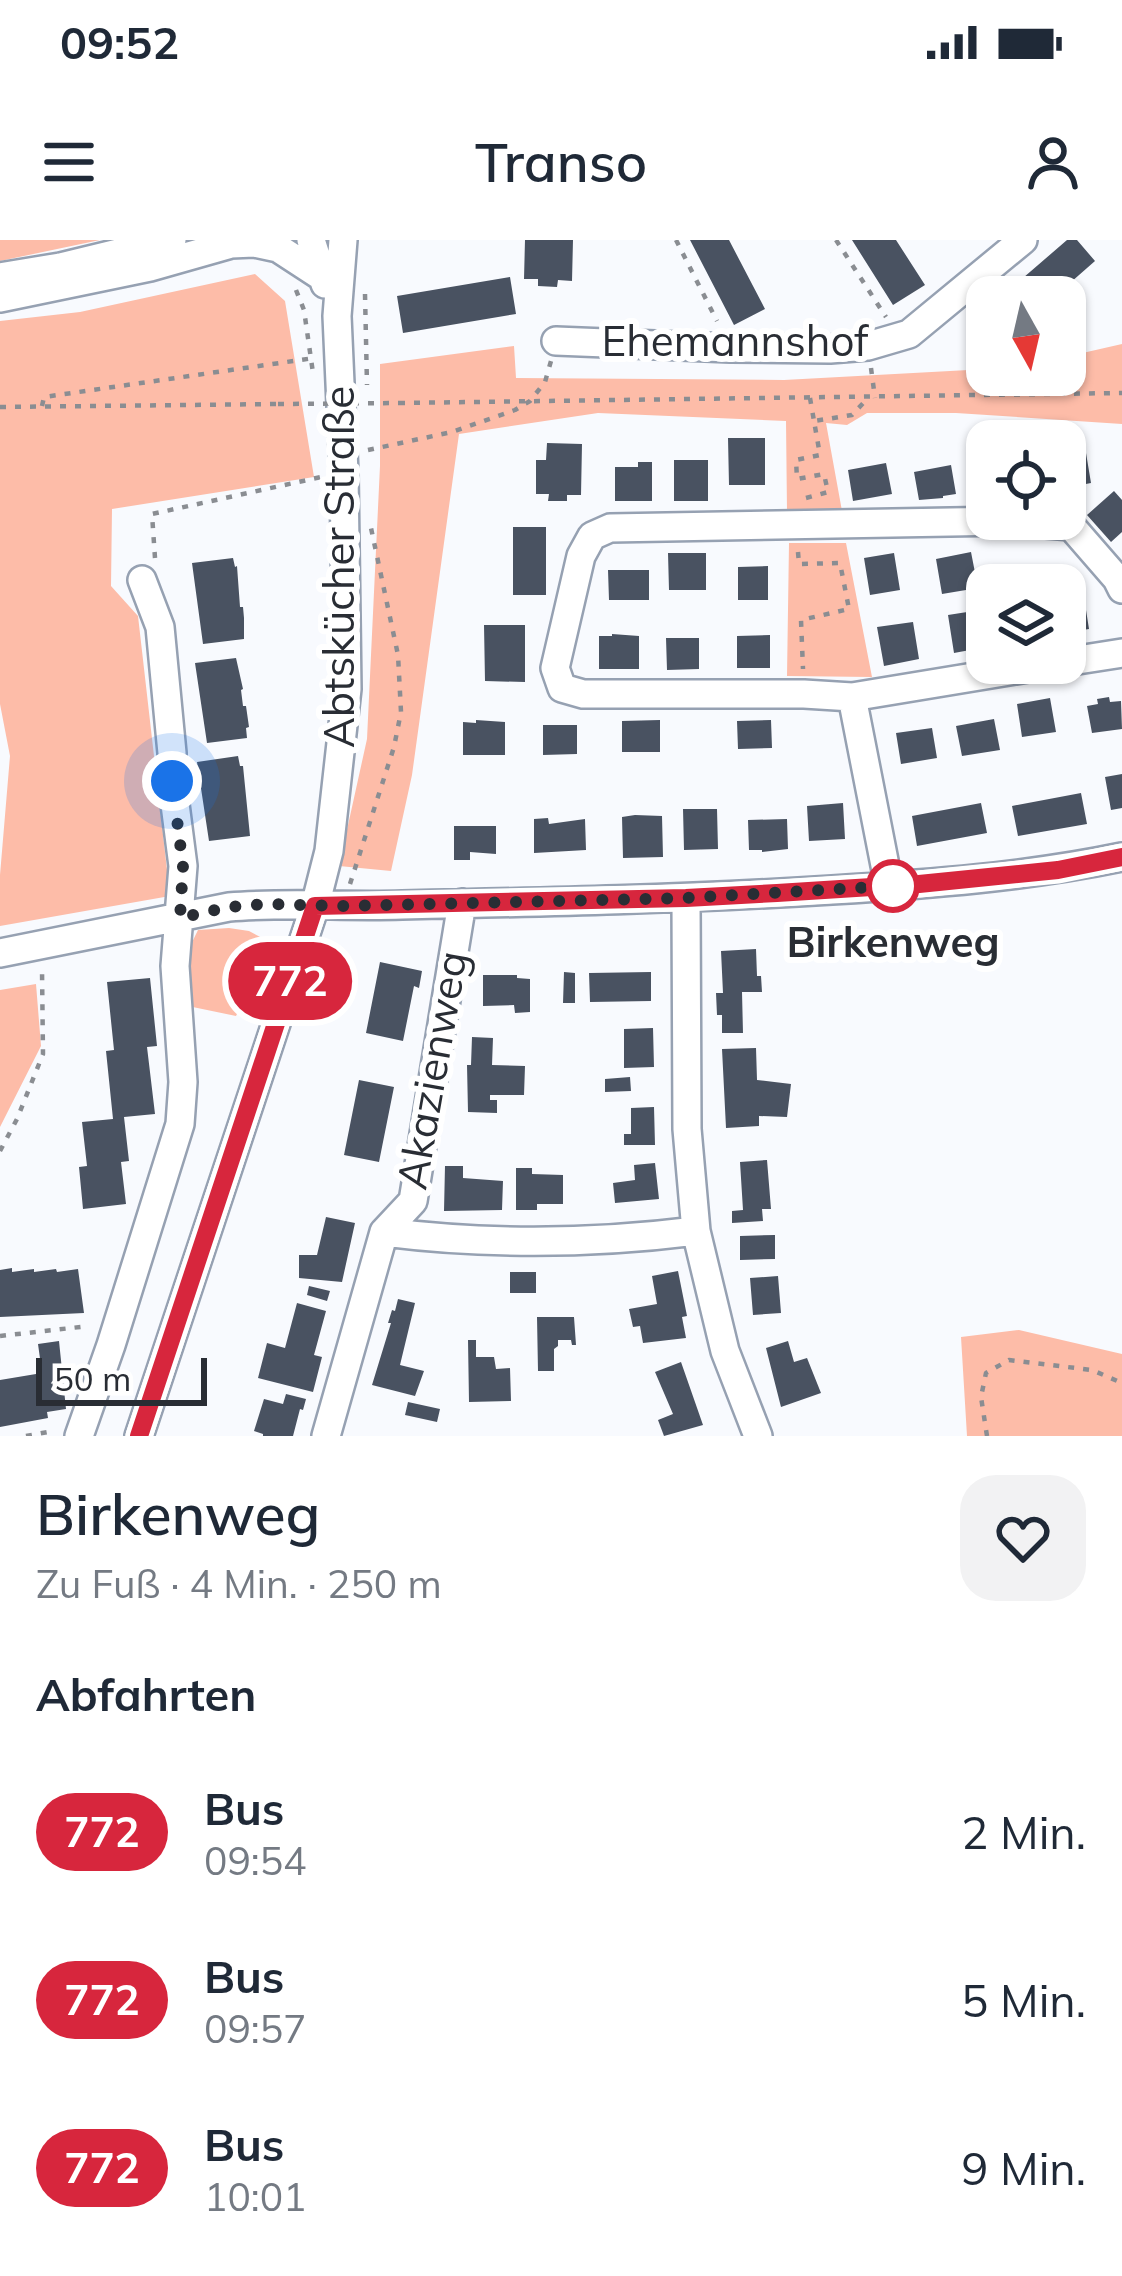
<!DOCTYPE html>
<html lang="de">
<head>
<meta charset="utf-8">
<style>
	:root { --surface:#fff; --page:#f2f2f3; --text:#1f2937; --muted:#747a83 }
	body { margin:0; font-family:Mulish,sans-serif; background:var(--page); color:var(--text); height:100vh; display:flex; flex-direction:column; font-size:45px; white-space:nowrap }
	* { box-sizing:border-box; margin:0 }
	p { font-size:39px; color:var(--muted) }
	.icon { flex:none; width:66px; height:66px; fill:none; stroke:currentColor; stroke-width:2; stroke-linecap:round; stroke-linejoin:round }
	.map { position:relative; height:1196px; overflow:hidden }
	.side { display:flex; flex-direction:column; background:var(--surface); flex:1 }
	.side>* { flex:none }
	.badge { padding:0 24px; border-radius:39px; font-size:42px; line-height:78px }
	.needle { width:78px; rotate:172deg }
	.buttons { position:absolute; left:966px; top:36px; display:grid; gap:24px }
	.buttons a { display:grid; place-items:center; width:120px; height:120px; border-radius:24px; background:var(--surface); box-shadow:0 3px 9px #0004; font-size:60px }
	.scale { position:absolute; left:36px; bottom:30px; width:171px; box-sizing:border-box; padding-left:12px; border:6px solid #292d34; border-top:0; font-size:33px; line-height:42px; white-space:nowrap; color:#292d34; -webkit-text-stroke:9px #fff; paint-order:stroke }
	.you { position:absolute; width:60px; height:60px; margin:-30px; border:9px solid #fff; border-radius:50%; background:#1a73e8; box-shadow:0 0 0 18px #1a73e833 }
	.map>.badge { position:absolute; translate:-50% -50%; box-shadow:0 0 0 6px #fff }
	h2 { padding:0 36px; font-size:45px; line-height:108px }
	.round { display:grid; place-items:center; flex:none; width:126px; height:126px; border-radius:36px; background:var(--page) }
	.overview { display:flex; align-items:center; justify-content:space-between; height:204px; padding:0 36px }
	h1 { font-size:57px; font-weight:600; line-height:90px }
	ul { padding:0; list-style:none }
	li { display:flex; align-items:center; gap:36px; height:168px; padding:0 36px }
	li div { flex:1 }
	li b { display:block; font-size:45px }
	li em { font-style:normal }
	li .badge { min-width:132px; font-weight:700; text-align:center }
	.status { display:flex; justify-content:space-between; align-items:center; height:84px; padding:0 60px; background:var(--surface); direction:ltr }
	.status svg { height:33px; fill:currentColor }
	header { display:flex; justify-content:space-between; align-items:center; height:156px; padding:0 36px; background:var(--surface); font-size:54px; font-weight:600 }
	.map>svg:first-child { display:block }
	.green { fill:#fdbca8 }
	.building { fill:#495261 }
	.lines { fill:none; stroke-linecap:round; stroke-linejoin:round }
	.minor-casing { stroke:#96a1b2; stroke-width:32 }
	.path { stroke:#8a8d92; stroke-width:4.5; stroke-dasharray:6 9; stroke-linecap:butt }
	.minor { stroke:#fff; stroke-width:27 }
	.path-bridge { stroke:#8a8d92; stroke-width:4.5; stroke-dasharray:6 9; stroke-linecap:butt }
	.line-casing { stroke:#fff; stroke-width:27 }
	.line { stroke:#d7263d; stroke-width:18 }
	.walk { stroke:#292d34; stroke-width:12; stroke-dasharray:0 21.6 }
	.stop-dot { fill:#fff; stroke:#d7263d; stroke-width:6 }
	.labels { text-anchor:middle; stroke-width:12; stroke-linejoin:round; paint-order:stroke }
	.street-label { font-size:42px; fill:#292d34; stroke:#fff }
	.stop-label { font-size:42px; font-weight:bold; fill:#292d34; stroke:#fff }
</style>
</head>
<body>
<div class="status"><b>09:52</b><svg viewBox="0 0 49 12"><path d="M0 12V9h3v3zM5 12V6h3v6zM10 12V3h3v9zM15 12V0h3v12zM26 1h20v11H26zM47 4h2v5h-2z"/></svg></div>
<header><svg class="icon" aria-label="menu" viewBox="0 0 24 24"><path d="M4 6h16M4 12h16M4 18h16"/></svg>Transo<svg class="icon" aria-label="person" viewBox="0 0 24 24"><circle cx="12" cy="8" r="4"/><path d="M4 21q1-7 8-7t8 7"/></svg></header>
<div class="map">
<svg width="1122" height="1196" viewBox="0 0 1122 1196">
	<rect width="100%" height="100%" fill="#f8fafe"/>
	<path class="green" d="M0 0H100L0 21Z
		M255 34 285 61 314 237 112 269 111 346 138 376 170 656 0 686V635L10 516 0 464V81L80 72Z
		M1122 104V184L956 173H867L847 185 826 183 842 271H787L786 181 598 173 459 194 412 535 391 631 339 626 367 499 380 226V124L514 106 516 138 784 140 987 129V135H1065V117Z
		M789 303H846L872 437 787 436Z
		M229 688 249 691 264 699 260 727 236 776 183 765 181 725 198 690Z
		M36 744 41 806 0 887V750Z
		M1019 1090 1122 1114V1196H967L961 1097Z"/>
	<path class="building" d="M525 0H573L572 41 558 40 557 47 538 46V39H524Z
		M690 0H729L765 69 734 85Z
		M852 0H896L925 45 893 65Z
		M1067 0H1077L1095 21 1054 57H1001Z
		M510 37 516 74 403 93 397 56Z
		M728 198H765V245H729Z
		M547 203 582 204 581 255H567V261H548L549 254H536V220H546Z
		M1086 213 1091 243 1065 248V217Z
		M674 220H708V261H674Z
		M638 222H652V261H615V227H638Z
		M886 223 892 254 853 261 848 230Z
		M951 225 956 254 943 256V258L919 260 914 232Z
		M987 229V260L983 261 978 231Z
		M1114 251 1122 260V292L1111 302 1087 275Z
		M513 287H546V355H513Z
		M971 312 978 348 942 354 936 319Z
		M668 313H706V350H669Z
		M894 313 900 350 870 355 864 318Z
		M233 318 235 327 237 326 240 367H243L244 378V399L203 404 192 323Z
		M768 326V360H738V327Z
		M608 330H649V360H609Z
		M1083 351 1089 389 1065 393V354Z
		M980 370 986 407 954 413 948 375Z
		M913 382 919 419 884 426 877 387Z
		M484 385H525V442L485 441Z
		M612 394 639 396V429H599V396H612Z
		M770 395V428H737V396Z
		M666 398H699V429L667 430Z
		M236 418 243 449 241 450 243 466H246L249 487 246 488 247 498 207 503 195 423Z
		M1109 457 1110 462 1121 461 1122 489 1092 493 1087 466 1098 464 1097 459Z
		M1050 458 1056 492 1022 497 1017 464Z
		M994 479 1000 510 962 516 956 486Z
		M476 480 505 482V515H463V482L476 483Z
		M660 480V512H622V481Z
		M771 480 772 508 738 509 737 481Z
		M543 485H577V514L543 515Z
		M932 488 937 518 901 524 896 493Z
		M238 516 240 526H243L250 596 209 601 197 522Z
		M1122 534V568L1111 570 1105 537Z
		M1081 553 1087 584 1018 596 1012 566Z
		M843 563 845 599 809 601 807 566Z
		M981 563 987 593 917 606 912 576Z
		M683 569H717L718 609 684 610Z
		M635 575 662 576 663 617 623 618 622 577Z
		M548 578 549 584 585 579 586 610 534 613V579Z
		M787 579 788 609 762 612V610H749L748 580Z
		M454 586H496V614L470 612V620H454Z
		M756 709 757 736H761L762 752H742L743 793H722V775H717L716 753H723L721 711Z
		M380 722 422 731 419 748 414 746 403 801 366 793Z
		M564 732 575 733V763H563Z
		M651 732V761L590 762 589 733Z
		M483 735H517V738L530 739V772L515 773 514 765 483 766Z
		M150 738 157 806 147 807 155 874 124 877 129 921 121 922 126 964 83 969 79 927 87 926 82 882 113 879 106 811 114 810 107 742Z
		M653 788 654 827 624 828V789Z
		M472 797 493 798 492 825 525 826 524 855H490V860H497V873L468 872 467 825H471Z
		M756 808 757 840 791 844 787 877 759 876V886L726 888 722 809Z
		M630 837 631 851 605 852V839Z
		M359 840 394 847 379 922 344 915Z
		M654 867 655 905H624V894H631V868Z
		M767 920 771 969H762L763 981 732 983V971L743 970 740 922Z
		M655 923 659 959 615 963 613 943 635 940 634 925Z
		M445 926H463V938L503 941 502 970 444 971Z
		M516 928H532V934L563 935V964H537V970H516Z
		M326 977 355 983 342 1042 299 1038V1015H317Z
		M775 995V1019L740 1020V996Z
		M12 1028V1032L34 1029V1032L56 1029 57 1032 78 1029 84 1073 0 1077V1030Z
		M678 1031 687 1076 682 1077 686 1098 643 1103 640 1086 633 1087 629 1069 657 1064 652 1036Z
		M510 1032H536V1053H510Z
		M778 1036 781 1073 753 1075 750 1038Z
		M309 1046 330 1051 327 1061 307 1055Z
		M398 1059 415 1063 400 1125 424 1131 415 1156 372 1145 391 1083H388L392 1070 395 1071Z
		M297 1063 326 1071 314 1115 322 1117 313 1152 258 1138 267 1103 285 1108Z
		M537 1077H574L576 1105H572L571 1100H558V1106L554 1109V1131H538Z
		M468 1100H476V1117H494L496 1129 510 1128 511 1161 469 1162Z
		M59 1101 66 1169 47 1172 48 1178 0 1187V1140L42 1133 38 1104Z
		M788 1101 794 1122 807 1118 821 1153 781 1167 766 1108Z
		M681 1122 703 1185 664 1196 658 1180 673 1174 655 1132Z
		M286 1154 306 1159 303 1170 300 1169 293 1196H263V1194L254 1191 264 1159 283 1164Z
		M408 1162 440 1169 437 1182 405 1175Z"/>
	<g class="lines">
		<defs>
			<path id="minor" d="M311 0 325 44
				M0 37 60 27 172 0
				M0 58 150 27 231 4 254 3 278 8 324 38
				M556 101 730 108 830 109 868 106 909 94 1023 0
				M1065 422 1122 413
				M1058 423 852 457 804 454H583L562 448 555 428 581 316 592 296 610 288 1008 281 1071 286 1117 339 1122 349
				M852 457 889 646
				M686 659 687 889 696 991 725 1111 758 1196
				M0 713 229 667C286 662 344 667 402 665 546 662 689 659 832 650 929 644 1026 637 1122 617
				M384 992C488 1005 592 1004 696 991
				M79 1196 111 1105 180 884 183 842 175 726 183 626 172 541V513L160 387 142 340
				M139 1196 315 666 329 611 347 449 344 233 337 76 343 0
				M326 1196 384 992 413 961 462 663"/>
		</defs>
		<use href="#minor" class="minor-casing"/>
		<path class="path" d="M676 0 717 81
			M836 0 886 77
			M296 50 304 70 313 133
			M365 54 367 145
			M871 128 875 158
			M810 158 814 181
			M399 163 1122 153
			M42 166 44 157 314 118
			M0 167 278 164
			M368 210 452 192 515 170 530 161 545 142 551 121
			M806 258 828 252 824 234 797 239 796 220 820 215 814 181 852 175 869 157
			M798 312 799 324 840 323 849 369 801 380 803 429
			M155 318 152 274 321 237
			M350 644 394 507 401 472 398 415 371 288
			M0 911 17 879 43 814 42 729
			M0 1096 89 1086
			M26 1196 53 1191
			M987 1196 981 1157 986 1133 1009 1120 1092 1130 1122 1143"/>
		<use href="#minor" class="minor"/>
		<path class="path-bridge" d="M278 164 399 163"/>
	</g>
	<g class="lines">
		<defs>
			<path id="line" d="M139 1196 315 666 686 658 777 653 919 644 1058 630 1122 617"/>
		</defs>
		<use href="#line" class="line-casing"/>
		<use href="#line" class="line"/>
		<path class="walk" d="M172 541 183 626 180 678 229 667 266 664 343 666 686 658 893 646"/>
	</g>
	<circle class="stop-dot" cx="893" cy="646" r="24"/>
	<g class="labels">
		<g class="street-label">
			<text x="735" y="116">Ehemannshof</text>
			<text transform="translate(339 327) rotate(-90)" y="15">Abtskücher Straße</text>
			<text transform="translate(432 830) rotate(-80)" y="15">Akazienweg</text>
		</g>
		<g class="stop-label">
			<text x="893" y="717">Birkenweg</text>
		</g>
	</g>
</svg>
<div class="buttons">
<a><svg class="needle" viewBox="-14 -14 28 28"><path d="M0-13l5 13h-10z" fill="#e53935"/><path d="M0 13l5-13h-10z" fill="#747a83"/></svg></a>
<a><svg class="icon" aria-label="locate" viewBox="0 0 24 24"><circle cx="12" cy="12" r="6"/><path d="M12 2v4M12 18v4M2 12h4M18 12h4"/></svg></a>
<a><svg class="icon" aria-label="layers" viewBox="0 0 24 24"><path d="M12 4l9 5-9 5-9-5zM3 14l9 5 9-5"/></svg></a>
</div>
<div class="scale">50 m</div>
<div class="you" style="left:172px;top:541px"></div>
<b class="badge" style="left:290px;top:741px;background:#d7263d;color:#fff">772</b>
</div>
<section class="side">
<div class="overview"><div><h1>Birkenweg</h1><p>Zu Fuß · 4 Min. · 250 m</p></div><a class="round"><svg class="icon" aria-label="heart" viewBox="0 0 24 24"><path d="M12 20l-8-8c-3-5 5-10 8-4 3-6 11-1 8 4z"/></svg></a></div>
<h2>Abfahrten</h2>
<ul>
<li><span class="badge" style="background:#d7263d;color:#fff">772</span><div><b>Bus</b><p>09:54</p></div><em>2 Min.</em></li>
<li><span class="badge" style="background:#d7263d;color:#fff">772</span><div><b>Bus</b><p>09:57</p></div><em>5 Min.</em></li>
<li><span class="badge" style="background:#d7263d;color:#fff">772</span><div><b>Bus</b><p>10:01</p></div><em>9 Min.</em></li>
</ul>
</section>
</body>
</html>
